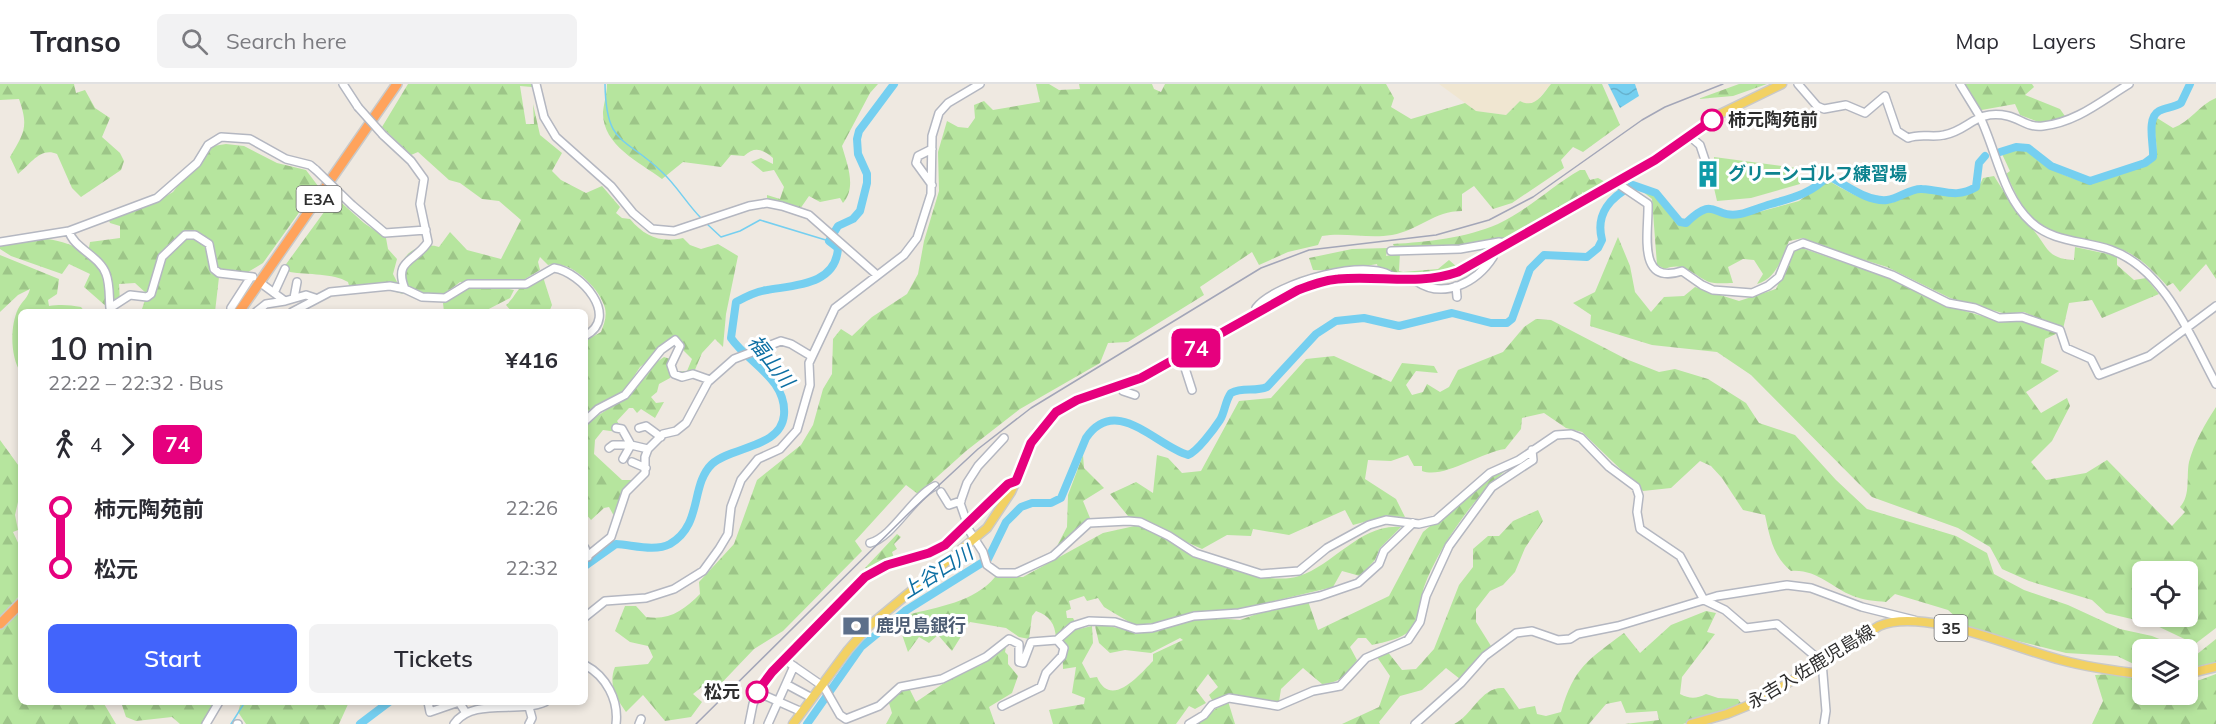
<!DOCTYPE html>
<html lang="en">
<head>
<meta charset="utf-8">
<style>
	:root { --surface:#fff; --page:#f2f2f3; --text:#2b2b33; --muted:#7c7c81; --line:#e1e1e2; --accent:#4264fb }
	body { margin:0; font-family:Mulish,"Noto Sans JP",sans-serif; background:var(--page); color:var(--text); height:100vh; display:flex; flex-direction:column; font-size:22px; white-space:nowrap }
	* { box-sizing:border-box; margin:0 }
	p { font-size:20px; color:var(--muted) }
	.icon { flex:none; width:33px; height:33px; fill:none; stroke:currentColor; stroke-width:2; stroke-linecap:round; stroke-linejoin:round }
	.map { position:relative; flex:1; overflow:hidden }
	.details { position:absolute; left:18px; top:225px; width:570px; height:396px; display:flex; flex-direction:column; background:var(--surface); border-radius:9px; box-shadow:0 3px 9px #0003 }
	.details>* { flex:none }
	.badge { padding:0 12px; border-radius:9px; font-size:21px; line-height:39px }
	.fabs { position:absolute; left:2132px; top:477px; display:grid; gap:12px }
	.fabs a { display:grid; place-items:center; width:66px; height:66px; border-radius:9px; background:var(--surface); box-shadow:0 3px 9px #0003; font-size:30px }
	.map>.badge { position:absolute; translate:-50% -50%; box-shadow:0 0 0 3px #fff }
	.legs { display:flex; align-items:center; gap:9px; height:66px; padding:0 30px; font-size:20px }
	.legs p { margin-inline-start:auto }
	.overview { display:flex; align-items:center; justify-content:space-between; height:102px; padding:0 30px }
	h1 { font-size:33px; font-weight:600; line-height:45px }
	.action { display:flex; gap:12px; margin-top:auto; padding:12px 30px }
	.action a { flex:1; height:69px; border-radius:9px; background:var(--accent); color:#fff; font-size:24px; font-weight:600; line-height:69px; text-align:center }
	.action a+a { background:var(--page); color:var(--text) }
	ul { padding:0 30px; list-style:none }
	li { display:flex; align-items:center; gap:21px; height:60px; font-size:22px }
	li i { display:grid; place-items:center; width:9px; height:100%; margin:0 8px; background:currentColor }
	li i::after { content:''; width:15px; height:15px; margin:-8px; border:4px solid; border-radius:50%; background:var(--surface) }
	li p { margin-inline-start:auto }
	li:first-child i { background:linear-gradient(#0000 50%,currentColor 0) }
	li:last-child i { background:linear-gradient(currentColor 50%,#0000 0) }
	header { display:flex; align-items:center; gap:36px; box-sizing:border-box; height:84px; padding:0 30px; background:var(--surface); border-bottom:2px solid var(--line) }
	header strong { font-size:28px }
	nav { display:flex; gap:33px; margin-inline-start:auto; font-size:21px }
	.search { width:420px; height:54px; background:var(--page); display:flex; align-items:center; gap:15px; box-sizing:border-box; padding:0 21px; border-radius:9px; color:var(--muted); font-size:22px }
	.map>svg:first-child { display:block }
	.education { fill:#f0e6d1 }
	.grass { fill:#b6e59e }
	.forest { fill:url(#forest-firs); fill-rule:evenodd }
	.water { fill:url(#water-waves) }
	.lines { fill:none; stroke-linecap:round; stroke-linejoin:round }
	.stream { stroke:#75cff0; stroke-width:1.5 }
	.river { stroke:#75cff0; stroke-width:8 }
	.minor-casing { stroke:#b4b7c1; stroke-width:10 }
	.major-casing { stroke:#c9c9c9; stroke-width:11 }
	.highway-casing { stroke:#c9c9c9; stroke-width:12 }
	.minor { stroke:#fff; stroke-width:7 }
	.major { stroke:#f2d163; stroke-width:8 }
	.highway { stroke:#ffa35c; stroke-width:9 }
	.rail { stroke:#a3a6b8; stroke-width:1.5 }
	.minor-bridge-casing { stroke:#b4b7c1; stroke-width:10; stroke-linecap:butt }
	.minor-bridge { stroke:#fff; stroke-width:7 }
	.line-1-casing { stroke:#fff; stroke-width:14 }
	.line-1 { stroke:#e6007e; stroke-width:9 }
	.stop-1-dot { fill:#fff; stroke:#e6007e; stroke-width:3 }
	.labels { text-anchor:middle; stroke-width:6; stroke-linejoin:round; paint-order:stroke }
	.shield { fill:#fff; stroke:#6d6d6d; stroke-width:1.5 }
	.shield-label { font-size:16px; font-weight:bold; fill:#2e2e2e }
	.stop-label { font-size:18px; font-weight:bold; fill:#2e2e2e; stroke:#fff; text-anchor:start }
	.culture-label { font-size:18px; font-weight:bold; fill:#0d838f; stroke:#fff; text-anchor:start }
	.service-label { font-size:18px; font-weight:bold; fill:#4e5e75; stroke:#fff; text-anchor:start }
	.street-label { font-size:18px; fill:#2e2e2e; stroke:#fff }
	.water-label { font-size:20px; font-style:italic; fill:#0d6fa3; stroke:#fff }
</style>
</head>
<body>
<header>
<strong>Transo</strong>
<div class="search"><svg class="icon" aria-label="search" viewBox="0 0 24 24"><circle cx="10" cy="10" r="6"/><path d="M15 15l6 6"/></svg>Search here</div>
<nav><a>Map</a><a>Layers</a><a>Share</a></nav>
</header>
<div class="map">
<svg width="2216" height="640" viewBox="0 0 2216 640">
	<defs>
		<pattern id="forest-firs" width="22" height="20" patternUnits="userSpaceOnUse" patternTransform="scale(1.5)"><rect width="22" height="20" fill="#b6e59e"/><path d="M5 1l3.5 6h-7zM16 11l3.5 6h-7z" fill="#9dc588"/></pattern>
		<pattern id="water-waves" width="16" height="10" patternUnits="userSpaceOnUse" patternTransform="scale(1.5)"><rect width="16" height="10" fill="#75cff0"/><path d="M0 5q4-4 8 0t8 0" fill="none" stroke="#66b2ce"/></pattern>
	</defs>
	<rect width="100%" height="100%" fill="#efe9e1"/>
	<path class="education" d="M1439 0H1551L1535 19 1527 21 1520 17 1506 31 1476 27Z"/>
	<path class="grass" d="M1714 73 1797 84 1800 100 1751 114 1717 117 1714 104Z"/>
	<path class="forest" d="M0 0H74L76 9 85 6 95 24 110 34 102 53 120 69 124 77 121 86 81 113 72 104 57 70C40 63 31 80 18 90L10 73C24 49 29 43 19 15L0 16Z
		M408 0H532V3L520 2 526 40H534L533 20 540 51 562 69 552 87 561 96 586 109 602 102 620 123 616 129 622 134 630 135C645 153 661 159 683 154L690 161 701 165 718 160 738 172 726 230 723 263 715 255 702 269 692 293 672 288 687 287 692 275 674 257 640 283 623 309 585 334V257L601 248C604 240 607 233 605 224 600 204 569 174 548 181L540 173 538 178 540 186 520 198H460L446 209 423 215 409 211 407 201 398 192C399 171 419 157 439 163L450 148 467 166 501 175 521 136 499 117 482 115 460 99 449 96 418 68 411 71 382 43Z
		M607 0H878L870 9 842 62C847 80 857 103 843 119L840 114 820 118 809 112 800 125 767 115V111L780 115 784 103 774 86 763 88 751 78 761 74 773 80V74C762 65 755 62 744 72L731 71 721 83 683 78 662 95C639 78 602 61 603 28 604 19 607 9 607 0Z
		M1036 0H1049L1059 6 1080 5 1079 0H1152L1154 5 1161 8 1165 0H1386L1394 14 1391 23 1411 35 1465 19 1476 27 1506 31 1520 17C1535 25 1542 11 1551 0H1602L1620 41 1583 68 1573 63 1561 76 1564 84 1512 119 1493 125 1474 102 1462 110V127C1434 127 1419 146 1392 151 1368 155 1345 148 1322 152L1318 161 1288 168 1259 181 1252 168 1200 203 1204 211 1128 258 1108 259 1100 279 1020 325 966 367 918 410 906 401 855 457 862 467 783 547 754 565 713 608 704 601 693 610 702 618 691 633 665 637 643 611 626 628C616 614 608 600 615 583L648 580 653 573 648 562 630 558 615 547 625 522H636L646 533C669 537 684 526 700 510L699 498 734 460 757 396 801 361 813 341 823 305 832 290 833 255 841 245 852 252 872 233 907 210 918 190 924 157 939 107 938 68 947 37 958 43 968 44 975 34 974 21 984 17 993 26 1040 18Z
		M1739 0H1767L1733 12 1698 15Z
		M1965 0H2032L2034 3 2025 11 2060 25 2067 35 2041 39 2020 31 2015 20 1976 27Z
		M2216 14V195L2206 180 2180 208 2173 199 2167 202C2152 185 2137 170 2115 163 2086 152 2057 157 2032 134 2020 122 2014 105 2006 90L2010 87 2002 70 2022 64C2034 68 2041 79 2052 85 2090 107 2112 93 2150 80 2164 67 2150 49 2157 34L2173 44C2190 38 2199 21 2216 14Z
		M226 60 244 62 277 79 306 86 318 102 263 179 243 191 219 193 215 228H141L147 210 135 199 119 200 120 218 108 224 84 203 90 190 69 180 62 190 11 172 0 165V162C35 151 56 152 88 169L90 158 120 154V142L110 139 107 132 154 119 173 108 207 63Z
		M1580 86H1585L1590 96 1598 94 1607 99 1586 110 1582 108 1583 113 1507 154 1480 161 1395 165 1393 160C1427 158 1466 154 1498 140 1528 126 1552 102 1580 86Z
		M1994 92C2003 106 2012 121 2022 135 2026 140 2032 143 2035 148 2048 165 2049 175 2074 176L2075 163 2117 172V181L2134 196 2146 194 2159 210 2102 234 2092 216 2069 219 2063 245 2024 228 2006 230 1950 214 1887 183 1835 167 1803 154 1789 157C1781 175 1777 194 1757 200L1763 190 1754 176 1743 175 1728 183 1733 199C1726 199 1715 200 1709 198 1692 191 1685 177 1665 185L1657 181 1652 115 1642 107 1654 111 1678 141H1686L1700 128 1711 126 1724 132 1740 133 1799 117 1827 96C1845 106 1867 120 1888 119 1899 119 1911 106 1922 107 1945 109 1972 122 1983 94Z
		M335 113 364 139 386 154 388 165 397 175 393 190 403 210 389 206 350 205 348 198C333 189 308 191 290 188L284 183Z
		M1618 153 1630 182 1635 208 1651 228 1664 213 1684 212 1695 203 1739 217 1776 205 1796 162 1886 193 1948 222 1999 237H2021L2058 249 2045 255 2041 279 2059 287 2026 308 2041 329 2067 314 2070 322 2052 357 2031 378 2046 396 2086 389 2107 376 2172 442 2185 428 2180 423C2191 411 2186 393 2189 378 2194 359 2205 340 2216 323V544L2195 560 2153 540 2106 529 2092 516 2029 497 2002 485 1990 463 1958 444 1872 413 1751 291 1717 268 1652 261 1590 242 1591 231 1573 219 1595 208ZM2142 488H2187V532H2142Z
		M1388 164 1386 172 1400 169 1399 187 1403 188 1438 185 1449 176 1457 183C1429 194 1405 194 1378 184L1377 180 1338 187 1313 186 1309 174 1352 165Z
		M0 171 59 195 57 210 48 216 49 222C61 220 70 221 81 223L85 228H21V289C10 273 10 242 18 225 22 217 28 214 30 205L18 211 0 228Z
		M546 190 544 196 552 221 549 228H512L506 221C513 215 514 211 519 205 525 196 537 194 546 190Z
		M468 204 509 205 514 206 510 214 483 228H444L443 219Z
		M1536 235 1551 236 1626 275 1659 288 1675 285 1708 295 1746 319 1759 339 1795 351 1836 396 1867 425 1956 452 1987 469 1994 490 2024 506 2068 521 2120 545 2152 552 2184 565 2142 566V584L2117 572 2066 569 1969 545 1948 526 1895 510 1886 518C1875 517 1863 516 1853 512 1832 504 1817 485 1791 487 1773 472 1770 454 1765 431L1743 426 1722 394 1711 382 1700 377 1671 404 1643 407 1582 348 1566 344 1544 329 1522 334 1521 345 1505 365C1479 369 1444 395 1422 387V382H1414L1408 371 1391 377 1368 376 1365 395 1396 415 1405 433 1386 432 1353 441 1345 426 1289 451 1253 445 1251 452 1227 451 1202 465 1128 432 1110 410 1136 398 1153 409 1157 371 1168 374 1182 389 1201 387 1239 317 1271 314 1306 275 1334 272 1391 298 1402 279 1434 282 1438 289 1416 287 1406 301 1412 311 1423 308 1427 300 1440 308 1449 303 1458 286 1503 268 1524 243Z
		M664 273 670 275V294L659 300 657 308 651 313 656 319 664 318 655 334 641 325 637 329 633 324H629L617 337 620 342 618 348 603 346 595 356 594 370 622 396H637L626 403 614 432 609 423 604 424 591 436 585 429V340L631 310 641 289Z
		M0 356 21 385V405L15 431 18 446 13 448 21 465V510L0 533Z
		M1083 371 1084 384 1104 404 1083 417 1090 434 1057 462 1067 443 1068 411Z
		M1509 384C1476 409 1438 464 1424 503 1420 516 1422 536 1411 546 1401 555 1385 558 1372 561L1366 554H1358L1350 563 1357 576C1347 590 1341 599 1322 600L1303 584 1281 605 1279 618 1235 611 1212 616 1209 611 1218 603 1208 590 1196 606 1206 619 1195 625 1189 622 1176 640H1053L1049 626 1084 620 1085 614 1072 609 1076 583 1063 585 1062 558 1075 546 1092 542 1093 559 1082 579 1090 594 1097 593C1111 626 1140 590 1153 577V570L1183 556 1180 554 1151 569 1125 566 1110 569 1099 559 1095 542 1104 541 1136 548 1152 547 1205 533 1240 536 1276 523 1308 517 1318 546 1389 512 1423 448 1493 390Z
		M1538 426 1543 437 1525 464 1515 488 1503 501 1490 507 1476 525V538L1491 562 1460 595 1446 584 1422 606 1400 612 1379 638 1380 640H1342L1379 623 1390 592 1377 573 1387 567 1402 586 1416 585 1434 565 1459 501 1473 483V465L1488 452H1499L1513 437Z
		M1139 441C1176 460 1257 506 1299 492 1334 481 1361 439 1401 443L1380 464 1375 476 1360 492 1342 487 1333 503 1241 525 1203 528 1157 539 1134 541 1104 523 1098 514 1087 517 1084 512 1069 517 1071 525 1066 527 1067 534H1073L1075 538 1056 554C1055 540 1050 532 1036 527L1032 532 1029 555 1019 553 1006 544 970 538 952 567 938 551 929 559 919 553 908 568 899 542 907 531C937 523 975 518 995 493H1023L1103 449Z
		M897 450 901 453 894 460 897 465 892 468 894 474 871 486 865 484Z
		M21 524V618H103L116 640H0V546Z
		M1706 527 1716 529 1707 548 1715 550 1682 593 1680 610C1690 615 1696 615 1706 610L1718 614 1738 615 1743 622 1683 640H1625L1659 636 1657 627 1626 629 1621 617 1606 620 1589 640H1454C1473 631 1481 602 1504 604L1519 625 1535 622 1537 630 1546 632 1561 628C1574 583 1588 576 1624 549L1640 569 1671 541Z
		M2216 555V582L2187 588V567L2196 571Z
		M1006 563 1005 568 1008 571V580L1018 592 1012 609 989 623 995 640H886L892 629 889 619 903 602 909 604 916 618 953 593 981 581Z
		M2111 590 2142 596V610H2187V598L2200 596 2216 590V640H2092L2103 617 2095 591Z
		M1228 617 1235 640H1192Z
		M121 618H219L205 640H180L172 633 136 637 126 633Z
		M241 618H349L339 640H246L238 628Z"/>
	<path class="water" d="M1608 0H1635L1639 12 1620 24Z"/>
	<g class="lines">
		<path class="stream" d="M605 0C606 63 625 52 662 88 677 102 687 120 701 134
			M707 140 721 153 740 147 760 136 829 157
			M231 640 245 618"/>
		<path class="river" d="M2000 68 2016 63 2028 64 2051 82 2090 97 2145 79 2153 73C2154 61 2146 34 2159 27 2165 23 2174 24 2181 19L2190 0
			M585 482 616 460C633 461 655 468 670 460 703 441 690 401 712 380 732 362 781 364 784 331 787 295 748 279 731 254L736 218C745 213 757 207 767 206 795 201 836 201 838 164L829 157 838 142 853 135 860 127 867 99V90L858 70 857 55 859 47 894 0
			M360 640 389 618
			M807 640 861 563 905 527 988 475 1006 438 1021 423 1032 419H1051L1061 414 1086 354C1116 310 1156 362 1188 371 1197 368 1214 345 1220 336 1225 328 1225 317 1231 309 1243 303 1255 308 1267 303L1316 250 1336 237 1364 234 1399 242 1452 229 1491 239H1507L1512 235 1530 185 1544 171 1587 173 1598 164 1602 156C1595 129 1611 113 1633 101L1656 109 1680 138 1686 139C1716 110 1712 135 1740 130 1750 128 1760 123 1771 120 1792 114 1811 110 1828 92 1846 100 1866 118 1887 116 1899 115 1910 104 1922 105 1943 106 1956 115 1976 103L1979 79 1985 72"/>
		<defs>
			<path id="minor" d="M343 0 358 23
				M536 0 544 33 556 53 611 102 633 129 652 145 674 147 749 122 767 119 782 122 809 131 877 191
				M1798 0 1817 22 1824 25 1846 21 1865 29 1885 12 1897 47 1908 54C1921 49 1932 54 1944 51 1970 46 1975 25 2008 32 2021 35 2028 44 2043 42 2077 38 2101 17 2129 0
				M1960 0C1966 10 1973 21 1979 31 1996 65 2002 112 2031 138 2054 159 2083 156 2111 166 2165 185 2191 254 2216 300
				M383 51 411 77 424 95 420 120 428 158C415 178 393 176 405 205
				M1688 51 1700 61 1707 82
				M1617 99 1648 120C1649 148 1636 202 1682 187L1702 201 1713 206 1752 209 1768 202 1779 193 1791 164 1803 159 1892 191 1948 219 1975 224 1999 234 2022 233 2060 246 2066 264 2091 275 2099 291 2149 272 2216 222
				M932 101 916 79 918 72 932 65
				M352 121 385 149 426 146
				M69 147C73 164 100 172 106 190 110 200 109 214 110 224L130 211 147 213 151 210 162 173 185 151H195L209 160 214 185 219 189 253 193
				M0 158 69 147 157 114 197 79 208 61 221 53 250 55 286 75 310 81 316 86
				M1391 167 1460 165 1499 158 1507 159
				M1416 197C1444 216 1477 198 1493 173V168
				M262 200 285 217 306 211 315 214
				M1456 202 1457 213
				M274 209 285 185
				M294 214 297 198
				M231 224 251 193
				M256 228 266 220 285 217
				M292 228 330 208 390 202 405 205 422 213 445 214 468 200H526L554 184C581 188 621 233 585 252
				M1256 230V224C1274 199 1375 170 1396 196
				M1178 273 1184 281 1192 306
				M1120 300 1123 307 1135 311
				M585 337 598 325 625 311 661 266 675 256 680 262 671 281 674 290 682 293 693 290 710 296
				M639 344 646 342 661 353
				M609 364 613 361H631L622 345 616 344
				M623 375 631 361 648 365
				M632 378 646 384
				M941 408 949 421 961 417
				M967 439 960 419 967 399 978 382 1004 354
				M965 440 983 468 987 481 998 489H1016L1053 472 1089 439 1128 437 1140 438 1169 452 1195 469 1261 490 1299 487 1327 464 1369 441 1386 436 1419 440 1436 436 1490 389 1519 376 1556 351 1571 350 1581 354 1609 383 1636 403 1639 412 1637 428 1640 445 1680 472 1704 516 1725 526 1746 544 1777 540 1822 578 1826 627 1824 640
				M870 459C893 453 912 413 935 402
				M585 464 588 473
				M585 474 611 453 626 408 645 389V373L648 365 663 350 676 347 686 339 708 298 734 275 781 257 791 260 811 272
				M585 533 605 517 646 514 674 505 703 487 719 465 728 450 731 423 741 396 758 375 780 365 797 346 810 301 809 279 835 224 904 171 917 154 931 110 932 52 939 29 948 19 980 0
				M785 576 824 603 840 631 846 635 879 622 900 603 942 595 986 573 1009 555 1019 560V578L1023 579 1031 558 1057 556 1073 542 1089 537 1115 538 1136 545 1152 544 1194 532 1239 529 1320 512 1358 499 1379 480 1384 467 1413 439
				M585 581C606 592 619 616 616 640
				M786 600 812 614
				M757 608 802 628
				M428 618 430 628 459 618 466 629
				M1002 622 1041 603 1046 589 1062 572 1064 564 1057 556
				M529 623 532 634 529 640
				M206 640 219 618
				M237 640H238
				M454 640C472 613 519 630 545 618
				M639 640 641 635
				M749 640 753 620 762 601 865 493 887 481 929 469 945 461 1008 400 1016 397
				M768 640 794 582
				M1189 640 1204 631 1212 621 1229 614 1278 622 1313 607 1340 602 1366 574 1408 556 1420 538 1426 512 1449 462 1492 403 1533 376 1532 366
				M1415 640 1461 599 1485 572 1516 549 1532 547 1558 556 1570 555 1578 550 1618 542 1717 512 1787 501 1811 504 1862 523 1914 536"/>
			<path id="major" d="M2187 590 2216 583
				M793 640 848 566 869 542 987 444 1011 408 1037 349 1056 328 1077 316 1141 294 1298 206 1336 195 1422 197 1458 188 1534 143 1655 76 1716 32 1782 0
				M1691 640 1727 630 1759 617 1879 542C1924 523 2013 564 2061 576 2087 583 2115 587 2142 590"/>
			<path id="highway" d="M239 228 397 0
				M0 540 21 519"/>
		</defs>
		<use href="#minor" class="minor-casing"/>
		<use href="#major" class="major-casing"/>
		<use href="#highway" class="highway-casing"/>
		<use href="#minor" class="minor"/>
		<use href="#major" class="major"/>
		<use href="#highway" class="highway"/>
		<path class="rail" d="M696 640 910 428 978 365 1031 324 1261 184 1309 166 1436 151 1489 136 1533 113 1642 36 1665 23 1723 0"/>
		<defs>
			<path id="minor-bridge" d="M358 23 383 51
				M316 86 352 121"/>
		</defs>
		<use href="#minor-bridge" class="minor-bridge-casing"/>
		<use href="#minor-bridge" class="minor-bridge"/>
	</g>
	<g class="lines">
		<defs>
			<path id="line-1" d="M757 608 772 588 865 493 887 481 929 469 945 461 1008 400 1016 397 1031 359 1056 328 1077 316 1141 294 1298 206C1311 201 1324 196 1338 195 1379 191 1418 202 1458 188L1655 76 1712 36"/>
		</defs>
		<use href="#line-1" class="line-1-casing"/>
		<use href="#line-1" class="line-1"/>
	</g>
	<defs>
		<symbol id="building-bare" viewBox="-9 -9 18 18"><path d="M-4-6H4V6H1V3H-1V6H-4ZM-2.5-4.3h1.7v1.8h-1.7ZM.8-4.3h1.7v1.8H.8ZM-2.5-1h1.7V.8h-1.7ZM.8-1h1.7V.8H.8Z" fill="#0f9aa8" stroke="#fff" stroke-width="2.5" paint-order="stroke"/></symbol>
		<symbol id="bank-bare" viewBox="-9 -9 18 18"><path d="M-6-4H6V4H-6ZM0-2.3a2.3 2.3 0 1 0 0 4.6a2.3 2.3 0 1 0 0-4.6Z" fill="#5c6f8a" stroke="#fff" stroke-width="2.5" paint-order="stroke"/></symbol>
	</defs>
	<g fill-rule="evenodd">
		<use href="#building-bare" x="1689" y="71" width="38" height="38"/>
		<use href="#bank-bare" x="837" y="523" width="38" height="38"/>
	</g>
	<g class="stop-1-dot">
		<circle cx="1712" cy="36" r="10"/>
		<circle cx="757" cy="608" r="10"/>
	</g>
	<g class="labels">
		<g class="shield">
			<rect x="296.5" y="102" width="45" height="26" rx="4.5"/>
			<rect x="1934.5" y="531" width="33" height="26" rx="4.5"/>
		</g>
		<g class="shield-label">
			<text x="319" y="121">E3A</text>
			<text x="1951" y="550">35</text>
		</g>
		<g class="stop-label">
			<text x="1728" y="42">柿元陶苑前</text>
			<text x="740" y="614" text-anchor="end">松元</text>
		</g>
		<g class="culture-label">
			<text x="1728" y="96">グリーンゴルフ練習場</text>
		</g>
		<g class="service-label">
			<text x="876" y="548">鹿児島銀行</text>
		</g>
		<g class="street-label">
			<text transform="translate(1811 583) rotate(-31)" y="6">永吉入佐鹿児島線</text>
		</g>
		<g class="water-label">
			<text transform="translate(771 277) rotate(52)" y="7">福山川</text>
			<text transform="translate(937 488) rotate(-32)" y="7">上谷口川</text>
		</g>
	</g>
</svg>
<div class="fabs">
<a><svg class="icon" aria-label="locate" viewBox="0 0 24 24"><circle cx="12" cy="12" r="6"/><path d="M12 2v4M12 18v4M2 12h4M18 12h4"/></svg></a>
<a><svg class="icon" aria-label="layers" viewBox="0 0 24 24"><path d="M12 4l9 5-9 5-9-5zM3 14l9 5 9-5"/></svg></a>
</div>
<b class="badge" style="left:1196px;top:264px;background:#e6007e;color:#fff">74</b>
<section class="details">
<div class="overview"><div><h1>10 min</h1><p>22:22 – 22:32 · Bus</p></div><b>¥416</b></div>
<div class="legs"><svg class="icon" aria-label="walk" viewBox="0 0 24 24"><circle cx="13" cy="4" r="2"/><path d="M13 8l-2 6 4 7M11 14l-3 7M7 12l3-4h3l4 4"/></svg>4<svg class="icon" aria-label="forward" viewBox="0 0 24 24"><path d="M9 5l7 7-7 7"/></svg><b class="badge" style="background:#e6007e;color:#fff">74</b></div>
<ul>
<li><i style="color:#e6007e"></i><b>柿元陶苑前</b><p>22:26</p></li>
<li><i style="color:#e6007e"></i><b>松元</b><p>22:32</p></li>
</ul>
<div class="action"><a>Start</a><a>Tickets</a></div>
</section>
</div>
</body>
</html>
